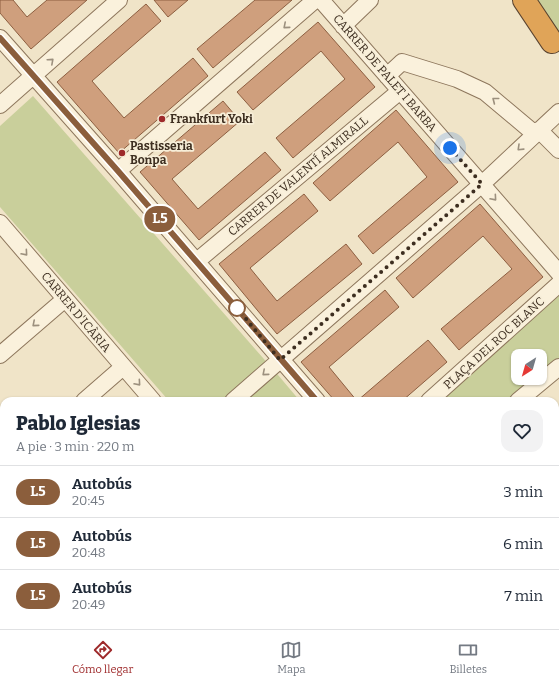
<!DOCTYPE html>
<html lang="es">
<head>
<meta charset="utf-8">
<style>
	:root { --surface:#fff; --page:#f2f2f3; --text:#1f2937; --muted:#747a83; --line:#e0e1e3; --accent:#9e2a2b }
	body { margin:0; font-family:Bitter,serif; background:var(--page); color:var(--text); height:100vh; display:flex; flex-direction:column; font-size:15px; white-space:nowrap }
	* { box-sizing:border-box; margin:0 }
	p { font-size:13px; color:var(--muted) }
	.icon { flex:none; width:22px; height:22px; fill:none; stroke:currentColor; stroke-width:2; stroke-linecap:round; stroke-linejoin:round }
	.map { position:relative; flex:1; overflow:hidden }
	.side { position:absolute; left:0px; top:397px; width:559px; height:232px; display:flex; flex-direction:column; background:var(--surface); border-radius:12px 12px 0 0; box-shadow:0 1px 3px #0004 }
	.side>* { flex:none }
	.badge { padding:0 8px; border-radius:13px; font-size:14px; line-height:26px }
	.needle { width:26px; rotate:217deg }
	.controls { position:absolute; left:511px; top:349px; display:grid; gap:8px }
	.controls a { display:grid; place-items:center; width:36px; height:36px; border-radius:8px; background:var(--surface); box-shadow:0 1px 3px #0004; font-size:20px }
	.you { position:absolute; width:20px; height:20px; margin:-10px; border:3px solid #fff; border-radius:50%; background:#1a73e8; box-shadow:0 0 0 6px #1a73e833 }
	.map>.badge { position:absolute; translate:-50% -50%; box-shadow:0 0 0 2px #fff }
	.round { display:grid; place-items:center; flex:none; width:42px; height:42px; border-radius:12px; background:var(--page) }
	.headline { display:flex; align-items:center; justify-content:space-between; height:68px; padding:0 16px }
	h1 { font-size:19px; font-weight:800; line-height:30px }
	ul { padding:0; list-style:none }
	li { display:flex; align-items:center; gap:12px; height:52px; padding:0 16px; border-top:1px solid var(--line) }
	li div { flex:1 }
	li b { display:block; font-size:15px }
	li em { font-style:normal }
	li .badge { min-width:44px; font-weight:700; text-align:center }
	.tabs { display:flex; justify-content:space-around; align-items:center; height:56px; border-top:1px solid var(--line); background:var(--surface); font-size:11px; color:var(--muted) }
	.tabs a { display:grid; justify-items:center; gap:2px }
	.tabs .current { color:var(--accent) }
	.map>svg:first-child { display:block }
	.green { fill:#c9cf9b }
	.building { fill:#cf9f7d; stroke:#8d5f41 }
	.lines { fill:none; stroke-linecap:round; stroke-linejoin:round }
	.minor-casing { stroke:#8d765c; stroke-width:18 }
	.highway-casing { stroke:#5b4430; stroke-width:24 }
	.minor { stroke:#faf1dc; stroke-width:16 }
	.highway { stroke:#e0a458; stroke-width:22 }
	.oneway { stroke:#9c907e }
	.line-casing { stroke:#fff; stroke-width:9 }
	.line { stroke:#8b5e3c; stroke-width:6 }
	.walk { stroke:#3d2e20; stroke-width:4; stroke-dasharray:0 7.2 }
	.poi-dot { fill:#9e2a2b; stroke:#f7eed8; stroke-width:1.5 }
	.stop-dot { fill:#fff; stroke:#8b5e3c; stroke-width:2 }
	.labels { text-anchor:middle; stroke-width:3.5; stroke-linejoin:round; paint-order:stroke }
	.street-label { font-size:12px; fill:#3d2e20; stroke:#f7eed8 }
	.poi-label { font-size:12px; font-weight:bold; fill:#3d2e20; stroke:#f7eed8; text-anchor:start }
</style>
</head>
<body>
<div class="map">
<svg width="559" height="629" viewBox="0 0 559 629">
	<rect width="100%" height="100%" fill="#f0e4c8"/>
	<path class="green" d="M526 0H559V37Z
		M33 96 278 375 300 401H169L0 207V126Z
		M559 293V359L540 375V356H518V378H537L509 401H437Z
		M0 615 2 617 4 615V625H337L341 629H0Z
		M364 625H471L466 629H368Z"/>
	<path class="building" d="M0 0H13L27 17 47 0H87L31 49 0 13Z
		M154 0H188L168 17Z
		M255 0H292L213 68 197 49Z
		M146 4 161 21 92 81 124 118 193 58 208 76 119 153 57 82Z
		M318 22 375 87 293 158 276 138 345 79 321 51 253 110 237 92Z
		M223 101 240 121 172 179 198 209 265 152 281 170 199 240 140 172Z
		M396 110 458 182 373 254 358 236 427 177 398 142 330 201 313 183Z
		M304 194 318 211 250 268 277 301 346 244 362 264 277 334 219 264Z
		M480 204 543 277 459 350 441 329 512 269 483 236 413 298 396 278Z
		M385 290 399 307 329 367 357 401 428 340 447 362 402 401H335L301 362Z"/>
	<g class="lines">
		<defs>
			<path id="minor" d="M321 0 559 273
				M343 26 370 0
				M0 38 118 171 317 401
				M387 76 402 62 457 79 485 92 535 134
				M0 105 119 0
				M539 130 559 150
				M118 171 315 0
				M0 223 153 401
				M197 261 400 91
				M0 355 65 299
				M84 401 123 367
				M233 401 482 184 559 112
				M429 401 559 284
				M518 401 559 367
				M555 472 559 477
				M0 474 4 471
				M555 563 559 559
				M0 580 4 584
				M0 600 4 597
				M349 625 352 629
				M510 625 513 629
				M483 629 488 625"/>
			<path id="highway" d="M524 0 552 42"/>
		</defs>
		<use href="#minor" class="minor-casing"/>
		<use href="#highway" class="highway-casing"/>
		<use href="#minor" class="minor"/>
		<use href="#highway" class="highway"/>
	</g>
	<defs><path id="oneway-chevron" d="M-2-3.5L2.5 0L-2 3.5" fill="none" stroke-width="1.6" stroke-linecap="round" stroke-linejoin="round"/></defs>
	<g class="oneway">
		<use href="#oneway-chevron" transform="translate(286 26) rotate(139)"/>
		<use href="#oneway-chevron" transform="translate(51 61) rotate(-42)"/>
		<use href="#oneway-chevron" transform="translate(495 100) rotate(-142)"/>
		<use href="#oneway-chevron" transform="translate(520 148) rotate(136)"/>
		<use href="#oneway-chevron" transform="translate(494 198) rotate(49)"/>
		<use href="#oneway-chevron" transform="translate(25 253) rotate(49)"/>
		<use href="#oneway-chevron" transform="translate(35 324) rotate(139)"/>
		<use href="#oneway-chevron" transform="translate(265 373) rotate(139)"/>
		<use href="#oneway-chevron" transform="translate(138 383) rotate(49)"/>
	</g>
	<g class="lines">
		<defs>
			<path id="line" d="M0 38 118 171 317 401"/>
		</defs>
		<use href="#line" class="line-casing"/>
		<use href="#line" class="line"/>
		<path class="walk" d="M237 308 280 360 482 184 450 148"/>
	</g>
	<g class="poi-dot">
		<circle cx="162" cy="119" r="4"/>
		<circle cx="122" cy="153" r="4"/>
	</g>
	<circle class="stop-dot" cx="237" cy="308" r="8"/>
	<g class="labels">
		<g class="street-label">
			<text transform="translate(385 73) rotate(49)" y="4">CARRER DE PALET I BARBA</text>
			<text transform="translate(298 176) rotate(-40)" y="4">CARRER DE VALENTÍ ALMIRALL</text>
			<text transform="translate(76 312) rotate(50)" y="4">CARRER D'ICÀRIA</text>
			<text transform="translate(494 343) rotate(-42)" y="4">PLAÇA DEL ROC BLANC</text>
		</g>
		<g class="poi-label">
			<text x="170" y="123">Frankfurt Yoki</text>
			<text x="130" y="150">Pastisseria<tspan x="130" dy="14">Bonpa</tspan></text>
		</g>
	</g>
</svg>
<div class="controls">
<a><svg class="needle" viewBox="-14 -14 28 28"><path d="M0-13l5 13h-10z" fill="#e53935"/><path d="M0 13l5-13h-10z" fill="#747a83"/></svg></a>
</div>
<div class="you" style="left:450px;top:148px"></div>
<b class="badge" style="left:160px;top:219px;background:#8b5e3c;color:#fff">L5</b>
<section class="side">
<div class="headline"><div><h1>Pablo Iglesias</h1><p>A pie · 3 min · 220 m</p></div><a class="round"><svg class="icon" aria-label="heart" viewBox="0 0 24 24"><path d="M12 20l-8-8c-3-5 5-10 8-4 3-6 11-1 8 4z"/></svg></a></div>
<ul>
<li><span class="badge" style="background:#8b5e3c;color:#fff">L5</span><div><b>Autobús</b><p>20:45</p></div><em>3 min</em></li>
<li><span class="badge" style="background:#8b5e3c;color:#fff">L5</span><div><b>Autobús</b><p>20:48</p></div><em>6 min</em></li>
<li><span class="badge" style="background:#8b5e3c;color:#fff">L5</span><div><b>Autobús</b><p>20:49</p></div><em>7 min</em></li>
</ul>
</section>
</div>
<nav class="tabs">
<a class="current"><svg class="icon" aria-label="directions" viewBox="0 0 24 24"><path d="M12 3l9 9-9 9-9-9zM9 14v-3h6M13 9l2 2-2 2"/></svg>Cómo llegar</a>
<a><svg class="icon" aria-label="map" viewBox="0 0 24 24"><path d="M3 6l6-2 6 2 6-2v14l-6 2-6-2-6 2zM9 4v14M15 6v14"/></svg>Mapa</a>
<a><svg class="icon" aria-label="tickets" viewBox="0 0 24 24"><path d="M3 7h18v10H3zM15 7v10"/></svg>Billetes</a>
</nav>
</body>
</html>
